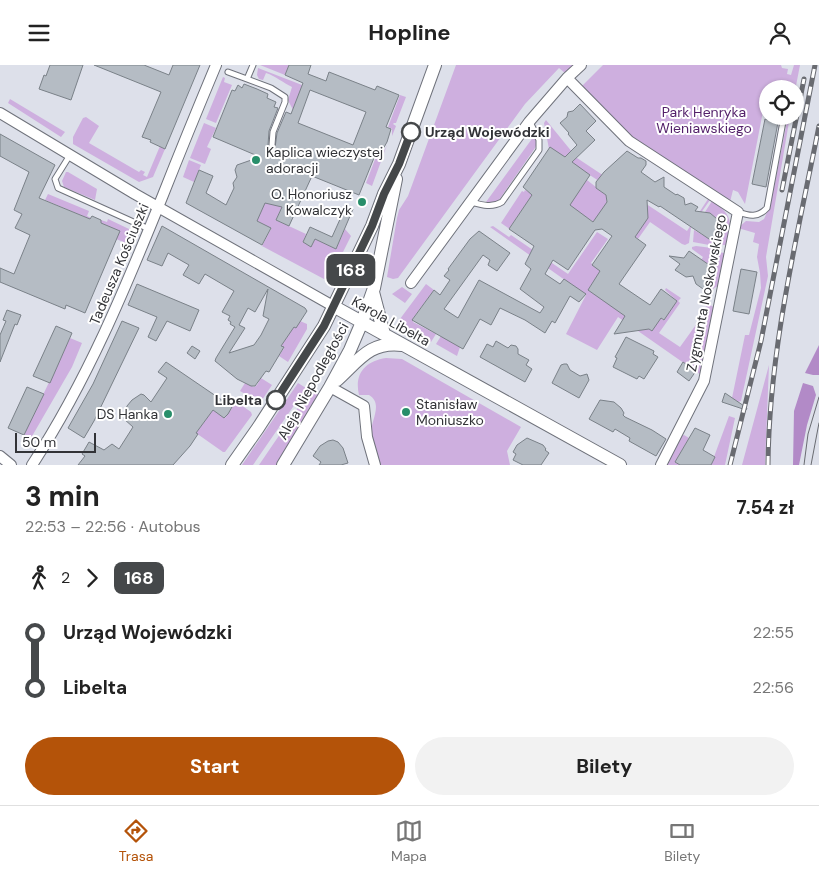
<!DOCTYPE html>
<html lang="pl">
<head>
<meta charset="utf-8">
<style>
	:root { --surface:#fff; --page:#f2f2f2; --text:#222; --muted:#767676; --line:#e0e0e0; --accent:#b45309 }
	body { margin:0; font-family:"DM Sans",sans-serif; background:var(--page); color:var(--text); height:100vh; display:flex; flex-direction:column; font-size:19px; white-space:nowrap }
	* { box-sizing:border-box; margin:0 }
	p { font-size:16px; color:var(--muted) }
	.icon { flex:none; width:28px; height:28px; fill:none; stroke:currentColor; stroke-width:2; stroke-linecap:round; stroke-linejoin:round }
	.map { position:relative; height:400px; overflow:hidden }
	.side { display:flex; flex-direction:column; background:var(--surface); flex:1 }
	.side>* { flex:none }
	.badge { padding:0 10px; border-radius:8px; font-size:18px; line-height:32px }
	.controls { position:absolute; left:759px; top:15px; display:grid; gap:10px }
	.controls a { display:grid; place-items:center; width:45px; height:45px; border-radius:50%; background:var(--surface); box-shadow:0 1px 4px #0004; font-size:25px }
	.scale { position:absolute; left:15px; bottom:12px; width:81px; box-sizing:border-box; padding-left:5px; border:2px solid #323337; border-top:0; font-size:14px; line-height:18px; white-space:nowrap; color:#323337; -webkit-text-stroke:4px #fff; paint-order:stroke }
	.map>.badge { position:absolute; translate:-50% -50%; box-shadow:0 0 0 2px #fff }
	.legs { display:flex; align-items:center; gap:8px; height:55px; padding:0 25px; font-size:16px }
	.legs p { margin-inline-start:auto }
	.headline { display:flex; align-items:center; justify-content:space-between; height:85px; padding:0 25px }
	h1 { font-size:28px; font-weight:700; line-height:38px }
	.primary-button { display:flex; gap:10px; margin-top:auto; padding:10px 25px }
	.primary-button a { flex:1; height:58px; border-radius:30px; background:var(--accent); color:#fff; font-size:20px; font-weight:700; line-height:58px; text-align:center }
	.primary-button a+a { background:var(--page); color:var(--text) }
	ul { padding:0 25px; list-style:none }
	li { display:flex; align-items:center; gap:18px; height:55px; font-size:19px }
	li i { display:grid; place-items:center; width:8px; height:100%; margin:0 6px; background:currentColor }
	li i::after { content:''; width:12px; height:12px; margin:-6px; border:4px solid; border-radius:50%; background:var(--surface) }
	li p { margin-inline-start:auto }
	li:first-child i { background:linear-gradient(#0000 50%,currentColor 0) }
	li:last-child i { background:linear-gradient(currentColor 50%,#0000 0) }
	header { display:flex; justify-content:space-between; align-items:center; height:65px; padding:0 25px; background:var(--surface); font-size:22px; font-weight:700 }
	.menu { display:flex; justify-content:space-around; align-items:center; height:70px; border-top:1px solid var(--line); background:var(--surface); font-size:14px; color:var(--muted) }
	.menu a { display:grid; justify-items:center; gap:2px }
	.menu .on { color:var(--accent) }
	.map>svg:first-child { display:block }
	.green { fill:#ceafdf }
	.forest { fill:#b28ac7 }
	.building { fill:#b5bcc4; stroke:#7a8188; fill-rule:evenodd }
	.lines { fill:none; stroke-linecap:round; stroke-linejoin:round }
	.service-casing { stroke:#6f727b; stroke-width:7 }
	.minor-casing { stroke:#6f727b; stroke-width:12 }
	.tertiary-casing { stroke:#6f727b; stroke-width:14 }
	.service { stroke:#fff; stroke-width:5 }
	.minor { stroke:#fff; stroke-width:10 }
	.tertiary { stroke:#fff; stroke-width:12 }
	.tram { stroke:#696b71; stroke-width:1 }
	.rail-casing { stroke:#696b71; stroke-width:5 }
	.rail { stroke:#fff; stroke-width:3; stroke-dasharray:9; stroke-linecap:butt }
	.line-1-casing { stroke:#fff; stroke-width:11 }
	.line-1 { stroke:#45484a; stroke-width:8 }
	.stop-1-dot { fill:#fff; stroke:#45484a; stroke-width:2.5 }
	.poi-dot { fill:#288e6a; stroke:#fff; stroke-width:2 }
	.labels { text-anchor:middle; stroke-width:4; stroke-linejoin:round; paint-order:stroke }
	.park-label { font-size:14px; fill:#521f69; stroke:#fff }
	.stop-label { font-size:14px; font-weight:bold; fill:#323337; stroke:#fff; text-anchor:start }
	.poi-label { font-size:14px; fill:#323337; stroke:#fff; text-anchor:start }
	.street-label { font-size:14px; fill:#323337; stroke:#fff }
</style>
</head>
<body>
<header><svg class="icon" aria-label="menu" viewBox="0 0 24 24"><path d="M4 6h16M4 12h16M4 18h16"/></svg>Hopline<svg class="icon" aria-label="person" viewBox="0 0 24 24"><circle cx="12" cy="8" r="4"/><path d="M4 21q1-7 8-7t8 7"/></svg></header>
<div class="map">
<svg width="819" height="400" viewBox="0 0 819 400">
	<rect width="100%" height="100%" fill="#dde0ea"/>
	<path class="green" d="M260 0H289L285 10Z
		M456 0H573L565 8 559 3 525 39 398 213 393 214 387 212 397 153 399 145 408 131Z
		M603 0H781L782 3 788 4 787 9 791 10 794 0H800L795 26V24H768L767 36H765L745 139 738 127 733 125 730 137 632 74 581 22Z
		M258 3 302 20 299 38 296 37 293 45 288 35 292 22C283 18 276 11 266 8L263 15 259 14 257 10Z
		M223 12 225 13 224 17 232 20 216 58 206 54Z
		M400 30 406 32 396 58H394L393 59 396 61 392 71V64L388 62Z
		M10 34 65 67 61 72 8 38Z
		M788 51H790L766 192 768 211 741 336 738 337 732 333 745 270H749L761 223 760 208 757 192 759 179 753 177 755 168 738 163 746 156 759 157 764 154 769 143H770Z
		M86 52 99 61 89 78 139 107 141 105 145 107 143 110 147 112 160 81 165 84 153 112 139 117 73 79V72L83 53Z
		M546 55 577 93 687 166 708 134 710 135 691 162 689 178 685 180 682 179 650 157 638 174 634 171 599 116 549 84 544 58Z
		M204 58 216 63 207 82 211 84 205 99 190 93Z
		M534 71 537 78 535 83 499 135 495 138 486 137Z
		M387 80 372 121 366 118 379 84 384 86Z
		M189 95 201 100 194 117 183 112Z
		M66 107H68L97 124 95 135 64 122 62 116Z
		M587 115 606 130 607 138 594 157 569 141Z
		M525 125 533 129 510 162 511 165 501 158 522 126 524 127Z
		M48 129 89 146 87 151 91 153 90 154 45 135Z
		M259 136 282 141 276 155 306 169 303 177 311 181 315 174 336 184 345 164 351 171 330 213 324 214 262 181 271 164 251 152Z
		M712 136C735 151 731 159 727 184L725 183V180H721L720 182 693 177 694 165 713 176 716 174 717 170 722 171 725 165 723 158 705 147Z
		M108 154 129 164 130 168 126 178 116 174 101 158V155L107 157Z
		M493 161 509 172 511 170 568 209 597 167 608 174 591 198 601 206 589 223V225L657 251 663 255 677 236 665 225 666 223 681 233 678 236 680 238 659 268 680 282 708 243 699 236 701 234 715 243 701 310 618 252 597 285 566 269 586 230 490 162Z
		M696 181 720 184 719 187 724 188 725 185 726 186 720 220 714 223 711 227 707 225 714 213 701 195 703 192 692 184V182Z
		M371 189H374L367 220 358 215Z
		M426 219 434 225 413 253V257L436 269 431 277 397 258Z
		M402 222 412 229 405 238 392 229Z
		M300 256 307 259V264L288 297 279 291 284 283 281 281 294 262Z
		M441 271 460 282 457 291 436 279Z
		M70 273 82 278 72 302 31 373 24 370Z
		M386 293 402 294 521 362 507 386 510 400H380C377 390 372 380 371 370 370 356 384 339 369 330H359C354 309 365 296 386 293Z
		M769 300 765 400H742Z
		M261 313 272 320 260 338 240 326 245 318 254 322 257 320Z
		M298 318 306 323 253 400H242Z
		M310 325 319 330 289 381 276 400H259Z
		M234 335 251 347 252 350 225 387H223L196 368 213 345 225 353 232 343 230 341Z
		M729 351 735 353 725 400H711Z
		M684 370 689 373 675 397 680 400H665L681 371Z"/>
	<path class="forest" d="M819 280V310H813L805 308Z
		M803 318 813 321 816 330 807 360 799 400H793L794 346Z"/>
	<path class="building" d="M50 0H83L71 35 39 24 44 10 46 11Z
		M94 0H144L169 10 173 0H200L165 84 150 77 151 75 142 72 161 27Z
		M289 0H311L308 9 326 16 329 7 375 25 377 21 399 30 386 62 391 64 387 77 383 84 378 83 359 130 312 111 289 161 276 155 282 142 265 138 257 156 271 163 262 180 186 138 199 105 213 111 206 128 226 140 234 123 233 118 237 112 235 105 237 100 260 92 213 72 232 25 235 26 238 20 242 23 244 19 257 24 268 29 267 33 276 37 274 42 278 43 269 66 268 80 270 84 275 83 277 68 286 47 291 49 303 18 285 10ZM310 25 366 47 353 80 298 58Z
		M580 39 596 56 586 66 595 75 572 97 590 110 570 140 593 157 607 137 606 130 596 123V117L604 107 627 86 638 93H641L646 96V100L641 107 655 117 664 112V122L676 130 677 129 684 133 685 140 691 138 698 142 695 146 710 148 723 159 726 165 722 171 717 172 712 176 660 141 659 142 647 135 648 153 635 172 646 180 619 219 650 240 661 224 677 236 664 255 661 253 652 266 649 264 614 269 625 251 588 225 600 206 592 200 612 171 602 164 595 165 568 205 553 195 545 209 560 219 564 214 586 229 579 237 570 231 555 258 552 256 545 268 525 255 500 243 491 260 480 254 463 284 412 255 434 225 440 230 450 215 444 211 449 205 448 204 470 174 479 166 510 188 497 206 488 200 490 195 483 190 444 244 458 253 479 215 540 248 544 242 520 224 531 204 525 199 534 181 509 164 532 130 523 122 550 82 565 92 577 80 568 69 569 68 560 58 567 52 568 47 573 46Z
		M765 54 778 57 766 122 752 119Z
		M0 69 55 100 39 133 90 154 92 151 101 155V158L120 166 85 248 66 240 65 244 0 217V203L14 209 30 170 15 163 22 149 14 145 29 107 0 91Z
		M346 141 353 144 336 184 315 174 311 182 303 177 310 162 332 172Z
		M162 161 305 243 307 246 296 263 294 262 281 281 284 282 269 307 266 306 255 321H251L237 314 215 296 216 293 235 262 230 259 231 257 228 255 230 251 222 247 234 226 205 209 199 219 183 210 189 200 168 188 162 201 147 195ZM268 224 263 251 269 254 261 270 254 280 229 288 245 263 239 260 248 243 255 247Z
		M689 186 715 204 713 208 714 215 706 226 696 219 693 211 686 212 675 205 680 199 669 191 684 193Z
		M741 204 757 207 749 249 733 246Z
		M137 219 199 245 190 266 167 256 156 276 148 272 157 252 128 240Z
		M7 245 21 250 17 260 15 259 0 297V270L6 256 3 255Z
		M122 256 139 263 94 356 84 373 68 363 93 319Z
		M56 261 72 268 50 318 33 311Z
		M626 272 654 286 653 289 658 292 644 314 639 311 637 314 613 302 617 293 615 292Z
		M496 276 508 283 511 280 516 281 518 284V289L529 295 526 300 532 304 525 317 480 292 487 279 493 282Z
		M192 281 200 286 195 294 187 288Z
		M166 297 232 342 228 349 224 353 213 345 196 368 198 369 190 381 173 400H78L85 391 82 389 89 377 104 385 112 379 119 384 133 362 124 354 127 341 132 335 141 329 144 330 151 337 167 313 158 307Z
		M683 297 696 306 689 316 677 307Z
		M564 299H567L570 305 580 311 587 309 589 315 579 333 552 318 561 300Z
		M27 322 44 329 24 370 8 363Z
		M725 328 747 343 746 345 722 337Z
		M600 335 614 337 621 343 624 348 623 350 625 352 652 365 666 374 656 391 629 376 630 373 615 364 613 367 589 354Z
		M695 363 710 370 703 385 715 392 711 400H680L675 397Z
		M527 373 543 380 546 384 545 385 549 388 541 400H523L513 395 516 389 513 387 517 380Z
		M333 375 338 377 343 383 348 398 341 400H319L321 397 313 391 320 381 328 376Z"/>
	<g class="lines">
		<defs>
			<path id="service" d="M228 7 247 14 253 0
				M247 14 271 23 285 32V37L273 67 272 80
				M70 90 55 114 58 123 149 164
				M471 137C482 140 492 143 502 137L539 85V75L530 57
				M738 147C749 151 758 153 767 143L784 51"/>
			<path id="minor" d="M567 13 629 76 738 147 704 316 661 400
				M0 48 135 129 333 241
				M411 218 529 57 567 13 581 0
				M330 322 364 341 367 372 375 400
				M0 391 11 400
				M32 400C87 316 125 224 163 130 180 87 198 43 216 0"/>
			<path id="tertiary" d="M373 227 384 269
				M333 241 620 400
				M337 315C359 295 370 276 402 280
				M232 400 258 363 324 261 372 161 384 129 399 99 435 0
				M283 400 330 322 350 285 362 257 374 223 396 114"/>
		</defs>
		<use href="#service" class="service-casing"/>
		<use href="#minor" class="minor-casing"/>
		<use href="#tertiary" class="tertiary-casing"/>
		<use href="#service" class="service"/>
		<use href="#minor" class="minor"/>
		<use href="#tertiary" class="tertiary"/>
		<path class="tram" d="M804 400 808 369 819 332
			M811 400 819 358"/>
		<defs>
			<path id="rail" d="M782 125 804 14
				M730 400 761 276 815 0
				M768 400C769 286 797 172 819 61"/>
		</defs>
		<use href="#rail" class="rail-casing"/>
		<use href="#rail" class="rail"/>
	</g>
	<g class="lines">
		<defs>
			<path id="line-1" d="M276 335 324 261 372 161 384 129 399 99 411 67"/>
		</defs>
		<use href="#line-1" class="line-1-casing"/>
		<use href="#line-1" class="line-1"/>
	</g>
	<g class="stop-1-dot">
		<circle cx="411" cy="67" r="9"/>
		<circle cx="276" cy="335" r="9"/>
	</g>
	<g class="poi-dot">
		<circle cx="256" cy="95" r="5"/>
		<circle cx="362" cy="137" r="5"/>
		<circle cx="406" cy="347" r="5"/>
		<circle cx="168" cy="349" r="5"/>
	</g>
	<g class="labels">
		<g class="park-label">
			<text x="704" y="52">Park Henryka<tspan x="704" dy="16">Wieniawskiego</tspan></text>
		</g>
		<g class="stop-label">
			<text x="425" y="72">Urząd Wojewódzki</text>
			<text x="262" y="340" text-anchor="end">Libelta</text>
		</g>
		<g class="poi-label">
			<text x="266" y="92">Kaplica wieczystej<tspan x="266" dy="16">adoracji</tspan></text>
			<text x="352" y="134" text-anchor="end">O. Honoriusz<tspan x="352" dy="16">Kowalczyk</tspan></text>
			<text x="416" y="344">Stanisław<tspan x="416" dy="16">Moniuszko</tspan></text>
			<text x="158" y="354" text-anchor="end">DS Hanka</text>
		</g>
		<g class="street-label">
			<text transform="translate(119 199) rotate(-67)" y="5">Tadeusza Kościuszki</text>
			<text transform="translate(706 228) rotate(-79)" y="5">Zygmunta Noskowskiego</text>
			<text transform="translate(391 256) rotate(29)" y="5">Karola Libelta</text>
			<text transform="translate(313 316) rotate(-61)" y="5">Aleja Niepodległości</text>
		</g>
	</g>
</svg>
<div class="controls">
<a><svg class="icon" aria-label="locate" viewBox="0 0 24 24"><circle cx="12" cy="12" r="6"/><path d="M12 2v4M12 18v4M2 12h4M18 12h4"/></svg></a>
</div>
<div class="scale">50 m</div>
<b class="badge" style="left:351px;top:205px;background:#45484a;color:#fff">168</b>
</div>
<section class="side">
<div class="headline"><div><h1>3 min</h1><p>22:53 – 22:56 · Autobus</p></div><b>7.54 zł</b></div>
<div class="legs"><svg class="icon" aria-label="walk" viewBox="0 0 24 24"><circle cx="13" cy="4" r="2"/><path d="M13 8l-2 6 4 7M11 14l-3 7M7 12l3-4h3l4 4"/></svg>2<svg class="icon" aria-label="forward" viewBox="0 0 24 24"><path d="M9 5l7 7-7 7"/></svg><b class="badge" style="background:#45484a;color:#fff">168</b></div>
<ul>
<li><i style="color:#45484a"></i><b>Urząd Wojewódzki</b><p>22:55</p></li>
<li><i style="color:#45484a"></i><b>Libelta</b><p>22:56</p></li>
</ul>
<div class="primary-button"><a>Start</a><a>Bilety</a></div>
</section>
<nav class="menu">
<a class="on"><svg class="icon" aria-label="directions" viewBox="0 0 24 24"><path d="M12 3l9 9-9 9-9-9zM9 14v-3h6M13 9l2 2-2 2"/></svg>Trasa</a>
<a><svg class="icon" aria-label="map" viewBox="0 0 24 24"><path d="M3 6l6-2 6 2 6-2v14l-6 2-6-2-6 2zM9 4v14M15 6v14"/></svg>Mapa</a>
<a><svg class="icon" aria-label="tickets" viewBox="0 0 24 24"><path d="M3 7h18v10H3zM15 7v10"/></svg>Bilety</a>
</nav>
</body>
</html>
